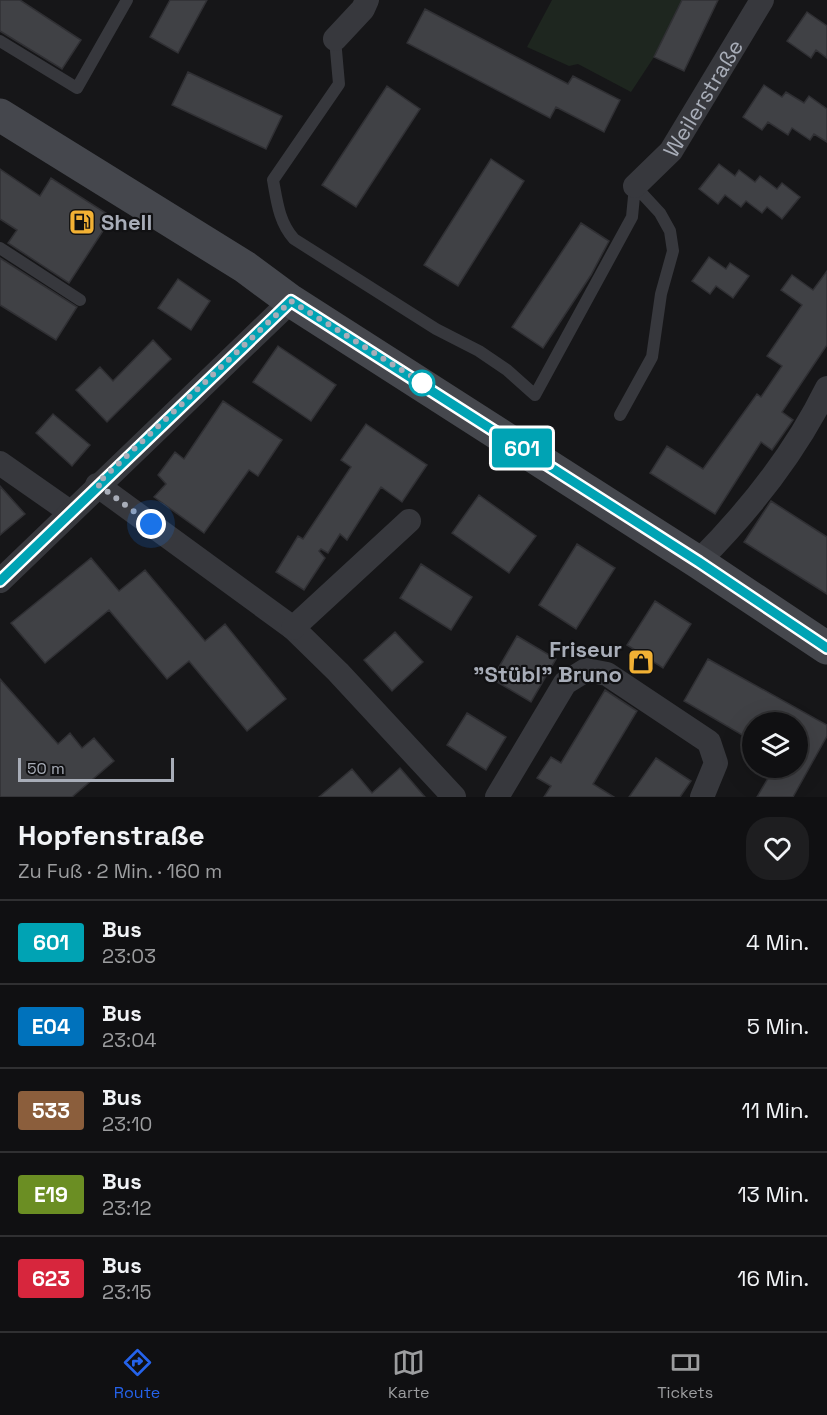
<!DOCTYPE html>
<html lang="de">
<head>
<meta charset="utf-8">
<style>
	:root { --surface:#101012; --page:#1e1e20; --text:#f1f3f6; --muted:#9c9d9f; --line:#303032; --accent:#2563eb }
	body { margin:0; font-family:"Space Grotesk",sans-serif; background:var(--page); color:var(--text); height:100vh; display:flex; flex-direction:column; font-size:22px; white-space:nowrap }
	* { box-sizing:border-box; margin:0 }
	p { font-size:20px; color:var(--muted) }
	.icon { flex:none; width:33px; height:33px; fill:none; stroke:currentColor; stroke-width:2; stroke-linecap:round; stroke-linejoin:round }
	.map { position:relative; height:797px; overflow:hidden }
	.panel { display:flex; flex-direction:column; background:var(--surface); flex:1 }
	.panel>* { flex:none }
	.badge { padding:0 12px; border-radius:4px; font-size:21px; line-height:39px }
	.fabs { position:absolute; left:742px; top:712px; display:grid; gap:12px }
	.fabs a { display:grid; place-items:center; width:66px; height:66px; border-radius:50%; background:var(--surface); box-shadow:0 6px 24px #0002,0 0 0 2px var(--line); font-size:30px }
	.scale { position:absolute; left:18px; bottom:15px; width:156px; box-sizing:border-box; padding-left:6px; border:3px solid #a8adb8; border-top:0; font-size:16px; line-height:21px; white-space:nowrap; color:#a8adb8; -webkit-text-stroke:4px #111113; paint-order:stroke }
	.you { position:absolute; width:30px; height:30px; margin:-15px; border:4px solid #fff; border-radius:50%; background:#1a73e8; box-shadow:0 0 0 9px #1a73e833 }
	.map>.badge { position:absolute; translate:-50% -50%; box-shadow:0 0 0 3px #fff }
	.round { display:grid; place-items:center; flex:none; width:63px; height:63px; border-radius:24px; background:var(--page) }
	.head { display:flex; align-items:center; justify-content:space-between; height:102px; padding:0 18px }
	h1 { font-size:28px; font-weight:600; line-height:45px }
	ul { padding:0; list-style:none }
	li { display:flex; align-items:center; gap:18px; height:84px; padding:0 18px; border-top:2px solid var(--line) }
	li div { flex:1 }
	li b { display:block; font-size:22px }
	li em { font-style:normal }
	li .badge { min-width:66px; font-weight:700; text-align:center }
	.tabs { display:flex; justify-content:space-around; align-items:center; height:84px; border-top:2px solid var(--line); background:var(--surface); font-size:16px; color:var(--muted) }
	.tabs a { display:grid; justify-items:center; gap:3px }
	.tabs .on { color:var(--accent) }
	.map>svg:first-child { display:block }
	.green { fill:#1e261f }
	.building { fill:#404145; stroke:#303034; stroke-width:1.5 }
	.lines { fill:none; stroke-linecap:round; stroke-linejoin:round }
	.service { stroke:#37383d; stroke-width:12 }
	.minor { stroke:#37383d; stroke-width:24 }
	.secondary { stroke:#45474d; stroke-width:33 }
	.line-casing { stroke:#fff; stroke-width:14 }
	.line { stroke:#00a3b4; stroke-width:9 }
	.walk { stroke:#a8adb8; stroke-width:6; stroke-dasharray:0 10.8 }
	.stop-dot { fill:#fff; stroke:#00a3b4; stroke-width:3 }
	.labels { text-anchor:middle; stroke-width:4.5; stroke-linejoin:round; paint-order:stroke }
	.street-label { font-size:22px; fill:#a8adb8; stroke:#111113 }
	.poi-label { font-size:22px; font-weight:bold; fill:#a8adb8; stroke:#111113; text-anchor:start }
</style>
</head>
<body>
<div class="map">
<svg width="827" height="797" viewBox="0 0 827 797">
	<rect width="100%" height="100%" fill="#161618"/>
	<path class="green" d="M552 0H682L654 57 631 92 578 64 569 66 527 47Z"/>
	<path class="building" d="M0 0H20L81 40 62 69 0 31Z
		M170 0H207L178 53 150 37Z
		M682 0H718L684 71 654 57Z
		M425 9 568 84 573 76 620 100 604 132 556 107 550 118 407 43Z
		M807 12 827 26V58L816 50 811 58 787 41Z
		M188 72 282 116 266 149 172 105Z
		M764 85 782 97 786 92 804 103 809 96 827 109V142L814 134 810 140 792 128 788 135 768 122 762 130 743 117Z
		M387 86 420 109 356 207 322 185Z
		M491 159 524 181 458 286 424 265Z
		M719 164 735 176 739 170 755 182 760 176 777 189 782 183 800 197 782 219 767 207 762 213 746 201 741 207 725 195 718 204 699 189Z
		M0 169 40 196 51 178 112 217 69 283 8 243 17 230 0 219Z
		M581 223 609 241 591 275 543 348 512 327Z
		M709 257 726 269 730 263 749 276 733 298 716 286 710 294 692 281Z
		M0 258 77 307 56 340 0 305Z
		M827 271V345L782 412 793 420 772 450 761 442 715 514 650 473 667 446 703 469 757 394 761 397 782 366 767 356 802 305 781 290 792 275 813 290Z
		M178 279 210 301 191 330 158 308Z
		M153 340 171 359 107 422 76 390 100 367 113 381Z
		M278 346 336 385 311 421 253 382Z
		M223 401 282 440 258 476 249 470 204 533 154 497 166 484 158 475 175 452 184 459Z
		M53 414 90 445 72 466 36 433Z
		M366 424 427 465 402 502 381 487 347 540 340 534 328 553 321 549 319 551 325 558 304 590 276 572 298 536 303 539 351 467 341 460Z
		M0 486 25 514 0 535Z
		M479 495 536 536 509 573 452 533Z
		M771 501 827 537V594L744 542Z
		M577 544 615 568 576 629 539 605Z
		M91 558 119 591 145 570 205 641 225 624 286 699 247 731 189 661 167 679 109 610 45 663 11 623Z
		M421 564 472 597 451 630 400 598Z
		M655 601 691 624 663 668 627 645Z
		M395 632 423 662 392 691 364 660Z
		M517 636 556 659 531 702 492 679Z
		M708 659 827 725V736L793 797H757L774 768H798V723H752L744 736 684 701Z
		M0 679 58 744 70 733 82 748 94 738 114 761 72 797H0Z
		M605 690 637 711 593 784 614 797H544L551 786 537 778 551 757 561 763Z
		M467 713 506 737 486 770 447 745Z
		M656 758 691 781 680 797H629Z
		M400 768 425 797H319L352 769 372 793Z"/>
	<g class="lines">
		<path class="service" d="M335 39 339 84 273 180C277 202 279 222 294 239L436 329 479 351 507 370 535 395 632 217 635 186
			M0 41 77 88 127 0
			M0 248 80 300
			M620 415 652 357 661 294 673 251 670 231 660 213 635 186"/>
		<g class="minor">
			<path d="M335 39 363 9 367 0"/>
			<path id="s1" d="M635 186 671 151 762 0"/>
			<path d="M0 463 70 512"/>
			<path d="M97 485 293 628 338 672 454 797"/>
			<path d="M698 562C748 512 796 451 827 388"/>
			<path d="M0 581 291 301"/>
			<path d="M293 628 409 521"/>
			<path d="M497 797 565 683 586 670 607 674 709 742 716 763 702 797"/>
		</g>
		<path class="secondary" d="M0 115 245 267 291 301 698 562 827 648"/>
	</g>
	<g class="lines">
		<defs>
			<path id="line" d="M0 581 291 301 699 562 827 648"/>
		</defs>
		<use href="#line" class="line-casing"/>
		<use href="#line" class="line"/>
		<path class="walk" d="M151 524 97 484 291 301 424 384 422 383"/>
	</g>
	<defs>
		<symbol id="fuel-square" viewBox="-11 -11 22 22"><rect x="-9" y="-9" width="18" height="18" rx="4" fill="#f2b134" stroke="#111113"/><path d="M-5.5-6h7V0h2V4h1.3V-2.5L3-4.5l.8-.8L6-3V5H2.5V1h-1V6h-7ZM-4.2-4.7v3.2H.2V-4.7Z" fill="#111"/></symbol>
		<symbol id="shop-square" viewBox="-11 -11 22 22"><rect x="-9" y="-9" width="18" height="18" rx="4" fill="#f2b134" stroke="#111113"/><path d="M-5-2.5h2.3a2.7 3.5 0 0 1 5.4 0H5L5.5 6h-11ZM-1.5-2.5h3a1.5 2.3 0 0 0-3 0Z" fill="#111"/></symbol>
	</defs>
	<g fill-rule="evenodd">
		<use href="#fuel-square" x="67" y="207" width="30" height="30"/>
		<use href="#shop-square" x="626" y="647" width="30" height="30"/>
	</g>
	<circle class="stop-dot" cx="422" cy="383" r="12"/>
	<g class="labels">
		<g class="street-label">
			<text dy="8" stroke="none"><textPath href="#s1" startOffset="112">Weilerstraße</textPath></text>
		</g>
		<g class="poi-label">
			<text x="101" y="230">Shell</text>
			<text x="622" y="657" text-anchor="end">Friseur<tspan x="622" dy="25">"Stübl" Bruno</tspan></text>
		</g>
	</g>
</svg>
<div class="fabs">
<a><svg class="icon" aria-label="layers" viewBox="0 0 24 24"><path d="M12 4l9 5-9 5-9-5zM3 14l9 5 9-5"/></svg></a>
</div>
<div class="scale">50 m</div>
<div class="you" style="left:151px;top:524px"></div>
<b class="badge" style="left:522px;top:448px;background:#00a3b4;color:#fff">601</b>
</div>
<section class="panel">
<div class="head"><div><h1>Hopfenstraße</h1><p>Zu Fuß · 2 Min. · 160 m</p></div><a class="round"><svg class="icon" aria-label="heart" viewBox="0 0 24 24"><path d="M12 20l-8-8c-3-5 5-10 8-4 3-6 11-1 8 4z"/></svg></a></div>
<ul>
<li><span class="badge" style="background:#00a3b4;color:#fff">601</span><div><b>Bus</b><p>23:03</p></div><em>4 Min.</em></li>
<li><span class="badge" style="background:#0072bc;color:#fff">E04</span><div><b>Bus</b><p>23:04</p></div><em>5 Min.</em></li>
<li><span class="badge" style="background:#8b5e3c;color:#fff">533</span><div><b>Bus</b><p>23:10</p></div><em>11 Min.</em></li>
<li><span class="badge" style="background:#6b8e23;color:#fff">E19</span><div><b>Bus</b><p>23:12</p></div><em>13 Min.</em></li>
<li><span class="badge" style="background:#d7263d;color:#fff">623</span><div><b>Bus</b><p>23:15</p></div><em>16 Min.</em></li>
</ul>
</section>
<nav class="tabs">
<a class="on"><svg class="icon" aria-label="directions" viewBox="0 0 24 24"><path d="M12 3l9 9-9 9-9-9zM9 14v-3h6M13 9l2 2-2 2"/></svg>Route</a>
<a><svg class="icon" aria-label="map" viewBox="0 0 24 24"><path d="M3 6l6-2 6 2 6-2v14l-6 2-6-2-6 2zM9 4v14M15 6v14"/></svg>Karte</a>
<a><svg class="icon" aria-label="tickets" viewBox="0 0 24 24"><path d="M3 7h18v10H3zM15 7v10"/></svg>Tickets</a>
</nav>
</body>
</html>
